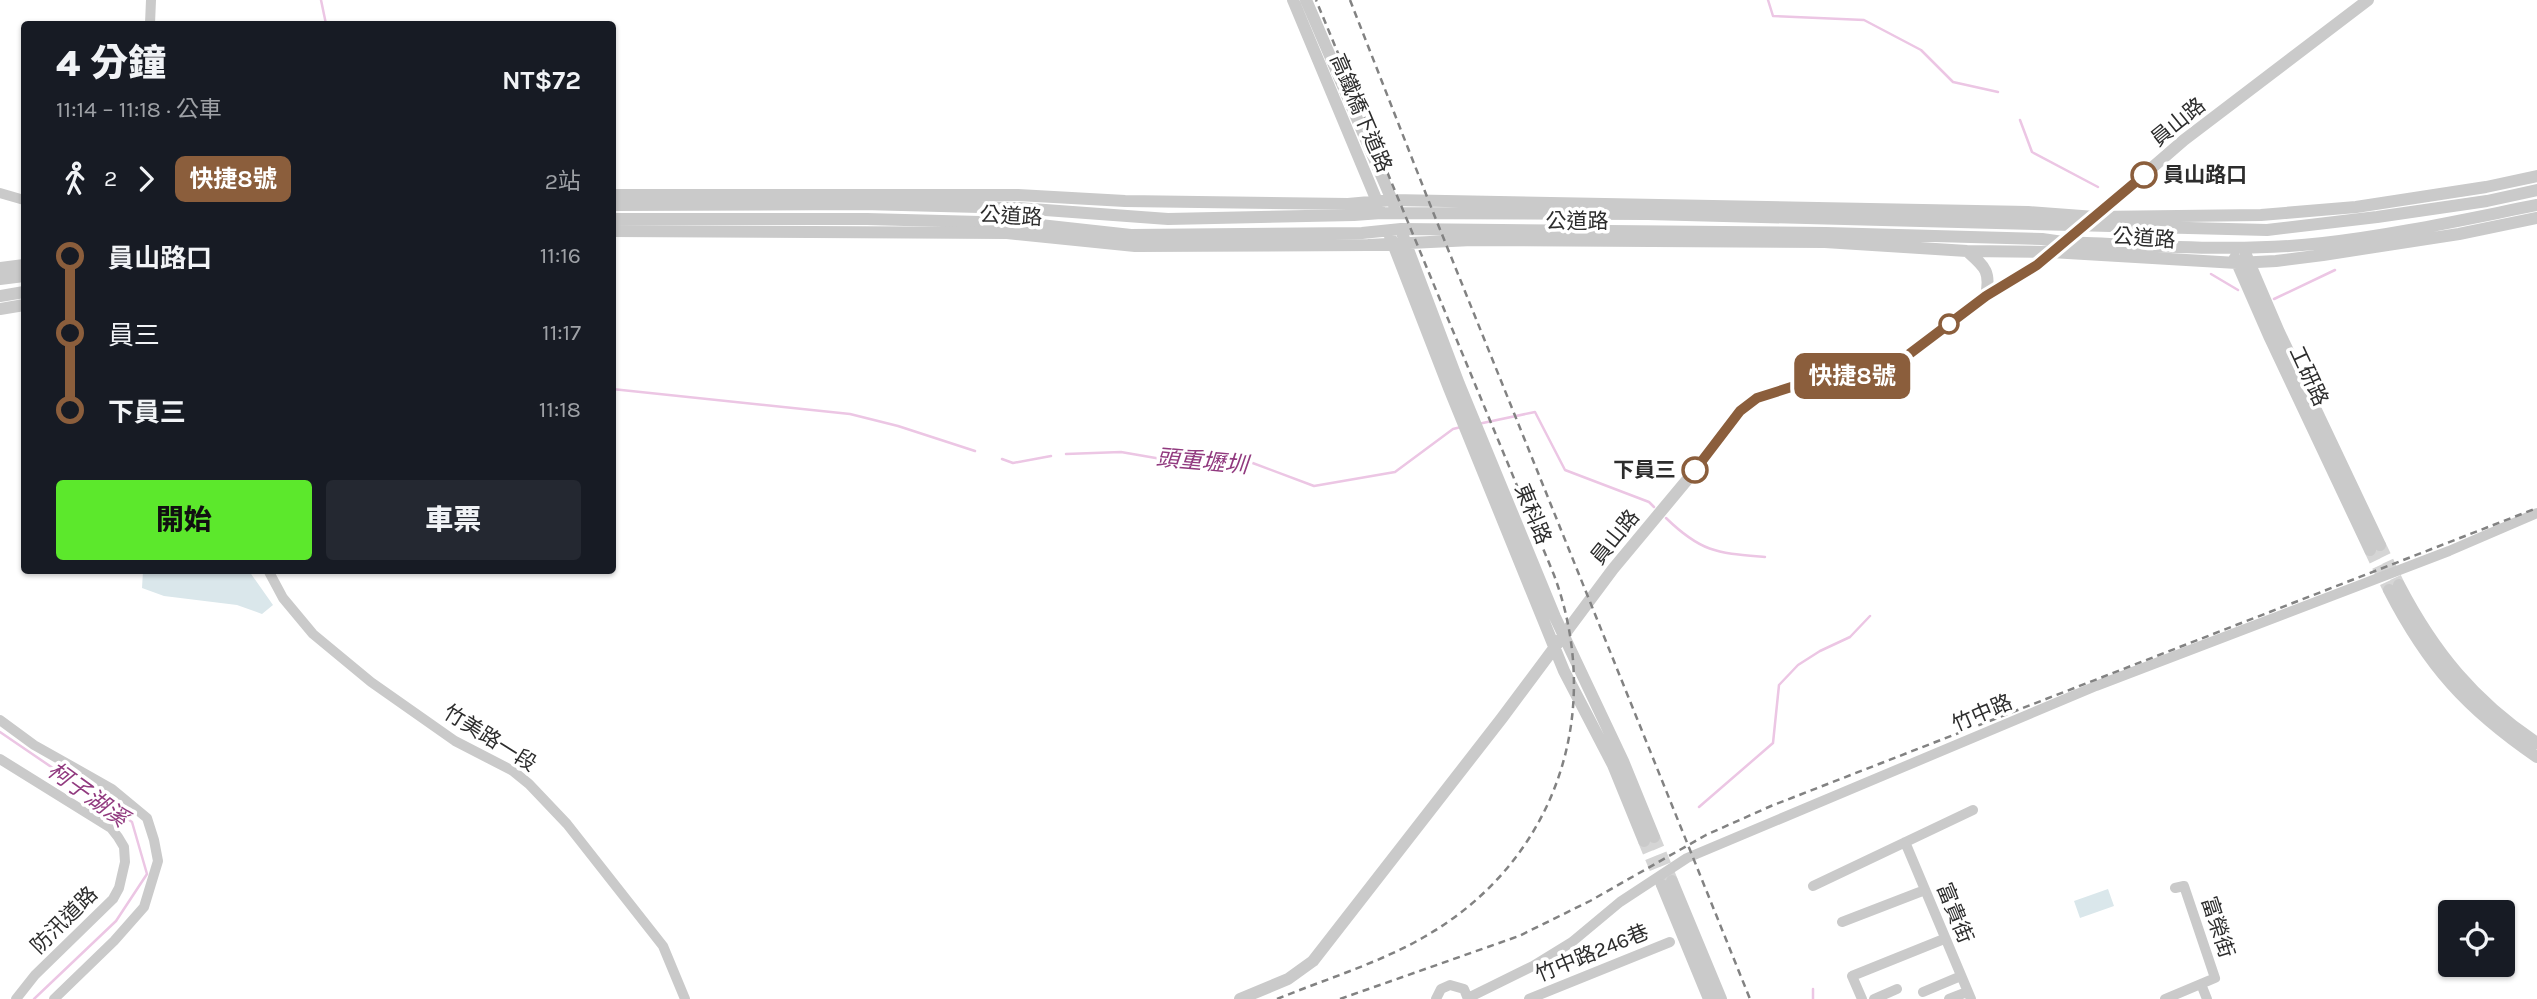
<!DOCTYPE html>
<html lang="zh-TW">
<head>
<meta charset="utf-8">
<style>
	:root { --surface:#171b24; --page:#242831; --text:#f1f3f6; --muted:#9ea1a6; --accent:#5ce82c }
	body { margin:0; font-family:Karla,"Noto Sans TC",sans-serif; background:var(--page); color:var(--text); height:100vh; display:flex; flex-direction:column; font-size:26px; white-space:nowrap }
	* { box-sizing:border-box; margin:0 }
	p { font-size:23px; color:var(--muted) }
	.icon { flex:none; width:38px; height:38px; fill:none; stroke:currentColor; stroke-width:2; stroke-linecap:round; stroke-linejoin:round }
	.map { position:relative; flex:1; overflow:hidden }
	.sheet { position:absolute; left:21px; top:21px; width:595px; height:553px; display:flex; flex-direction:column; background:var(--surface); border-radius:7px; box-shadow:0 2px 5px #0004 }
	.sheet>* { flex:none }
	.badge { padding:0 14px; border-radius:10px; font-size:24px; line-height:46px }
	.fabs { position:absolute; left:2438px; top:900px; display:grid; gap:14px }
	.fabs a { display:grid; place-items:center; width:77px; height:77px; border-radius:7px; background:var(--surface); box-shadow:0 2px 5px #0004; font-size:35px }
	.map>.badge { position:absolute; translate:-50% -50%; box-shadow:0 0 0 4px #fff }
	.legs { display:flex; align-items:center; gap:10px; height:77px; padding:0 35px; font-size:23px }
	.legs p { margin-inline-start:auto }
	.overview { display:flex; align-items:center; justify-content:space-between; height:119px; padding:0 35px }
	h1 { font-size:38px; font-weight:800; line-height:52px }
	.button { display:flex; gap:14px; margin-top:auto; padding:14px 35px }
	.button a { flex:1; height:80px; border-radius:7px; background:var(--accent); color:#111; font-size:28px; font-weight:800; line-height:80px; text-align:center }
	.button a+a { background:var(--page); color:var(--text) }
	ul { padding:0 35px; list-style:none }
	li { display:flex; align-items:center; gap:24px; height:77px; font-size:26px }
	li i { display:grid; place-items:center; width:10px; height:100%; margin:0 9px; background:currentColor }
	li i::after { content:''; width:18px; height:18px; margin:-9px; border:5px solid; border-radius:50%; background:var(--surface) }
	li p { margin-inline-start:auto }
	li:first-child i { background:linear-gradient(#0000 50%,currentColor 0) }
	li:last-child i { background:linear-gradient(currentColor 50%,#0000 0) }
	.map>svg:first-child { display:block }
	.green { fill:#dae7eb }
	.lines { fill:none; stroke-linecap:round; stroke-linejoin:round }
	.stream { stroke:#ecc6e4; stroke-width:2.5 }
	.tertiary-tunnel { stroke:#d5d5d5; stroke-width:12; stroke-dasharray:12 6; stroke-linecap:butt }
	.minor { stroke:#cacaca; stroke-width:10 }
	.tertiary { stroke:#cacaca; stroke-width:12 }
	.rail { stroke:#828282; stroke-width:2.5; stroke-dasharray:7 5; stroke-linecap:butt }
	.line-1-casing { stroke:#fff; stroke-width:16 }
	.line-1 { stroke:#8b5e3c; stroke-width:10 }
	.stop-1-dot { fill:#fff; stroke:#8b5e3c; stroke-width:3.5 }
	.labels { text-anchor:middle; stroke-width:7; stroke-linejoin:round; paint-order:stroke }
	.street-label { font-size:21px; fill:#2d2d2d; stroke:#fff }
	.stop-label { font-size:21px; font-weight:bold; fill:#2d2d2d; stroke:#fff; text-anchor:start }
	.water-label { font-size:23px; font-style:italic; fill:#913a7f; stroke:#fff }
</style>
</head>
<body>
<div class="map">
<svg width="2537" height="999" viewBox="0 0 2537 999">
	<rect width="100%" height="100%" fill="#fff"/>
	<path class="green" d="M143 571H249L273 605 262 614 237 605 164 596 142 588Z
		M2108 889 2114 906 2080 918 2074 901Z"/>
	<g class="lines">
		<path class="stream" d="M321 0 326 24
			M1768 0 1773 16 1864 20 1921 50 1953 82 1998 92
			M2020 120 2032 152 2098 187
			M2211 274 2238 290
			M2274 299 2335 270
			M612 389 850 414 898 426 975 451
			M1478 424 1535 412 1565 470 1649 502 1654 507
			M1066 454 1121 452 1173 461 1250 462 1314 486 1395 472 1453 429 1461 427
			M1002 459 1013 463 1051 456
			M1666 518C1702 553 1718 553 1765 557
			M0 732 132 822 147 874 116 921 34 999
			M1699 807 1773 743 1779 685 1798 665 1820 651 1850 637 1870 616
			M1813 989V999"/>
		<path class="tertiary-tunnel" d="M2380 545 2399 585
			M2370 550 2389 590
			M1654 837 1672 881
			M1644 841 1662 885"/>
		<path class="minor" d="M150 24 151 0
			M0 193 24 200
			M268 570 283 598 313 634 371 682 455 741 513 771 529 784 567 824 663 946 685 999
			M0 720 34 745 112 789 147 818 154 840 158 861 144 907 114 941 54 999
			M0 759 111 828 118 837 124 847 125 862 119 888 113 899 35 975 16 999
			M1905 842 1971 999
			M1813 886 1973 810
			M1842 922 1925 890
			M2201 984 2207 999
			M1923 992 1961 976
			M1468 998 1533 966 1572 942 1620 902 1687 858 2096 686 2449 551 2537 513
			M1436 999 1441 989 1450 985 1464 989 1468 999
			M1529 999 1670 942
			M1862 999 1852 976 1944 939
			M1874 999 1897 989
			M1949 999 1967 992
			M2165 999 2215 978 2184 886 2175 888"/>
		<path class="tertiary" d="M1293 0 1379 206
			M1306 0 1394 205
			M612 195H1018L1125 201 1348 204 1392 200 2028 212 2095 217 2261 215 2356 207 2486 187 2537 176
			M612 205 863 204 1018 208 1168 219 1354 215 1381 213 1648 214 2267 230 2377 217 2487 201 2537 190
			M2094 218 2184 140 2368 0
			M612 219H867L1022 223 1131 235 1362 233 1401 229 1826 233 2042 239 2063 242C2149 245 2237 253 2323 243 2394 235 2466 219 2537 205
			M612 231 1007 233 1135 246 1368 245 1472 240 1825 242 1967 251 2051 252 2237 263 2276 261 2323 255 2459 234 2537 218
			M1390 236 1449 388 1564 671 1613 765 1644 841
			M1403 236 1459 384 1555 617 1623 761 1654 837
			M1967 251C1985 267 1991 271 1986 296
			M2246 255 2279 332 2380 545
			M2235 258 2270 338 2370 550
			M0 268 24 265
			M0 279 24 276
			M0 296 24 292
			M0 309 24 305
			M2399 585C2434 652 2474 701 2537 743
			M2389 590C2428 666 2467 709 2537 757
			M1672 881 1721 999
			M1662 885 1709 999
			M1240 999 1288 979 1313 961 1502 718 1613 569 1692 474 1740 411 1757 398 1777 390 1807 382 1875 373 1900 361 1986 296 2037 265 2052 251"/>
		<path class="rail" d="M1350 0 1433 212 1750 999
			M1277 999C1326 979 1379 963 1424 937 1554 863 1606 715 1554 575L1316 0
			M1340 999 1519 936 1590 901 1706 835 1771 806 2537 508"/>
	</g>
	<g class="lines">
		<defs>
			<path id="line-1" d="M1695 470 1740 411 1757 398 1807 382 1875 373 1900 361 1986 296 2037 265 2144 175"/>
		</defs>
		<use href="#line-1" class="line-1-casing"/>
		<use href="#line-1" class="line-1"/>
	</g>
	<g class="stop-1-dot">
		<circle cx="2144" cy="175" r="12"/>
		<circle cx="1949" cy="324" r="9"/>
		<circle cx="1695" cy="470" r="12"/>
	</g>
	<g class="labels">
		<g class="street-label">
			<text transform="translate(1361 113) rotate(67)" y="7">高鐵橋下道路</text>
			<text transform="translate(2178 122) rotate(-39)" y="7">員山路</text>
			<text transform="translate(1011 216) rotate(3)" y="7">公道路</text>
			<text x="1577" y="228">公道路</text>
			<text transform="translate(2144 238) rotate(4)" y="7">公道路</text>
			<text transform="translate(2309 376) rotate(65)" y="7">工研路</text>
			<text transform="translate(1533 514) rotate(68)" y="7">東科路</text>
			<text transform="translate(1615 537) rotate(-51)" y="7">員山路</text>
			<text transform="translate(1982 713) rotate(-23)" y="7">竹中路</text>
			<text transform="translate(490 738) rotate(32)" y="7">竹美路一段</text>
			<text transform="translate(1955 913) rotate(68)" y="7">富貴街</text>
			<text transform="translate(64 920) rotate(-45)" y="7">防汛道路</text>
			<text transform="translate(2218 927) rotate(72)" y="7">富榮街</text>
			<text transform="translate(1592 953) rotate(-22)" y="7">竹中路246巷</text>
		</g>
		<g class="stop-label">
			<text x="2163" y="182">員山路口</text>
			<text x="1676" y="477" text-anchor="end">下員三</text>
		</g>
		<g class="water-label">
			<text transform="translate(1202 461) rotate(5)" y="8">頭重壢圳</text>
			<text transform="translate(88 794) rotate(36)" y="8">柯子湖溪</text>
		</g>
	</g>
</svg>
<div class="fabs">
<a><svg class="icon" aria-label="locate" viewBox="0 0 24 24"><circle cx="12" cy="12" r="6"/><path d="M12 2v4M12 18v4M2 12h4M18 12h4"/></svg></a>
</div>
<b class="badge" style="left:1852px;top:376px;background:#8b5e3c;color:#fff">快捷8號</b>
<section class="sheet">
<div class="overview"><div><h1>4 分鐘</h1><p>11:14 – 11:18 · 公車</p></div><b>NT$72</b></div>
<div class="legs"><svg class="icon" aria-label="walk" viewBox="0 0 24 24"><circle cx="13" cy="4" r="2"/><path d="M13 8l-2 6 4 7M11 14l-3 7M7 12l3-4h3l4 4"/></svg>2<svg class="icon" aria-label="forward" viewBox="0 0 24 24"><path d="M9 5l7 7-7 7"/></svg><b class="badge" style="background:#8b5e3c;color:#fff">快捷8號</b><p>2站</p></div>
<ul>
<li><i style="color:#8b5e3c"></i><b>員山路口</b><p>11:16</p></li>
<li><i style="color:#8b5e3c"></i><span>員三</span><p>11:17</p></li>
<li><i style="color:#8b5e3c"></i><b>下員三</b><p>11:18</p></li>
</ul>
<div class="button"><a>開始</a><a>車票</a></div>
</section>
</div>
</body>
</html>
